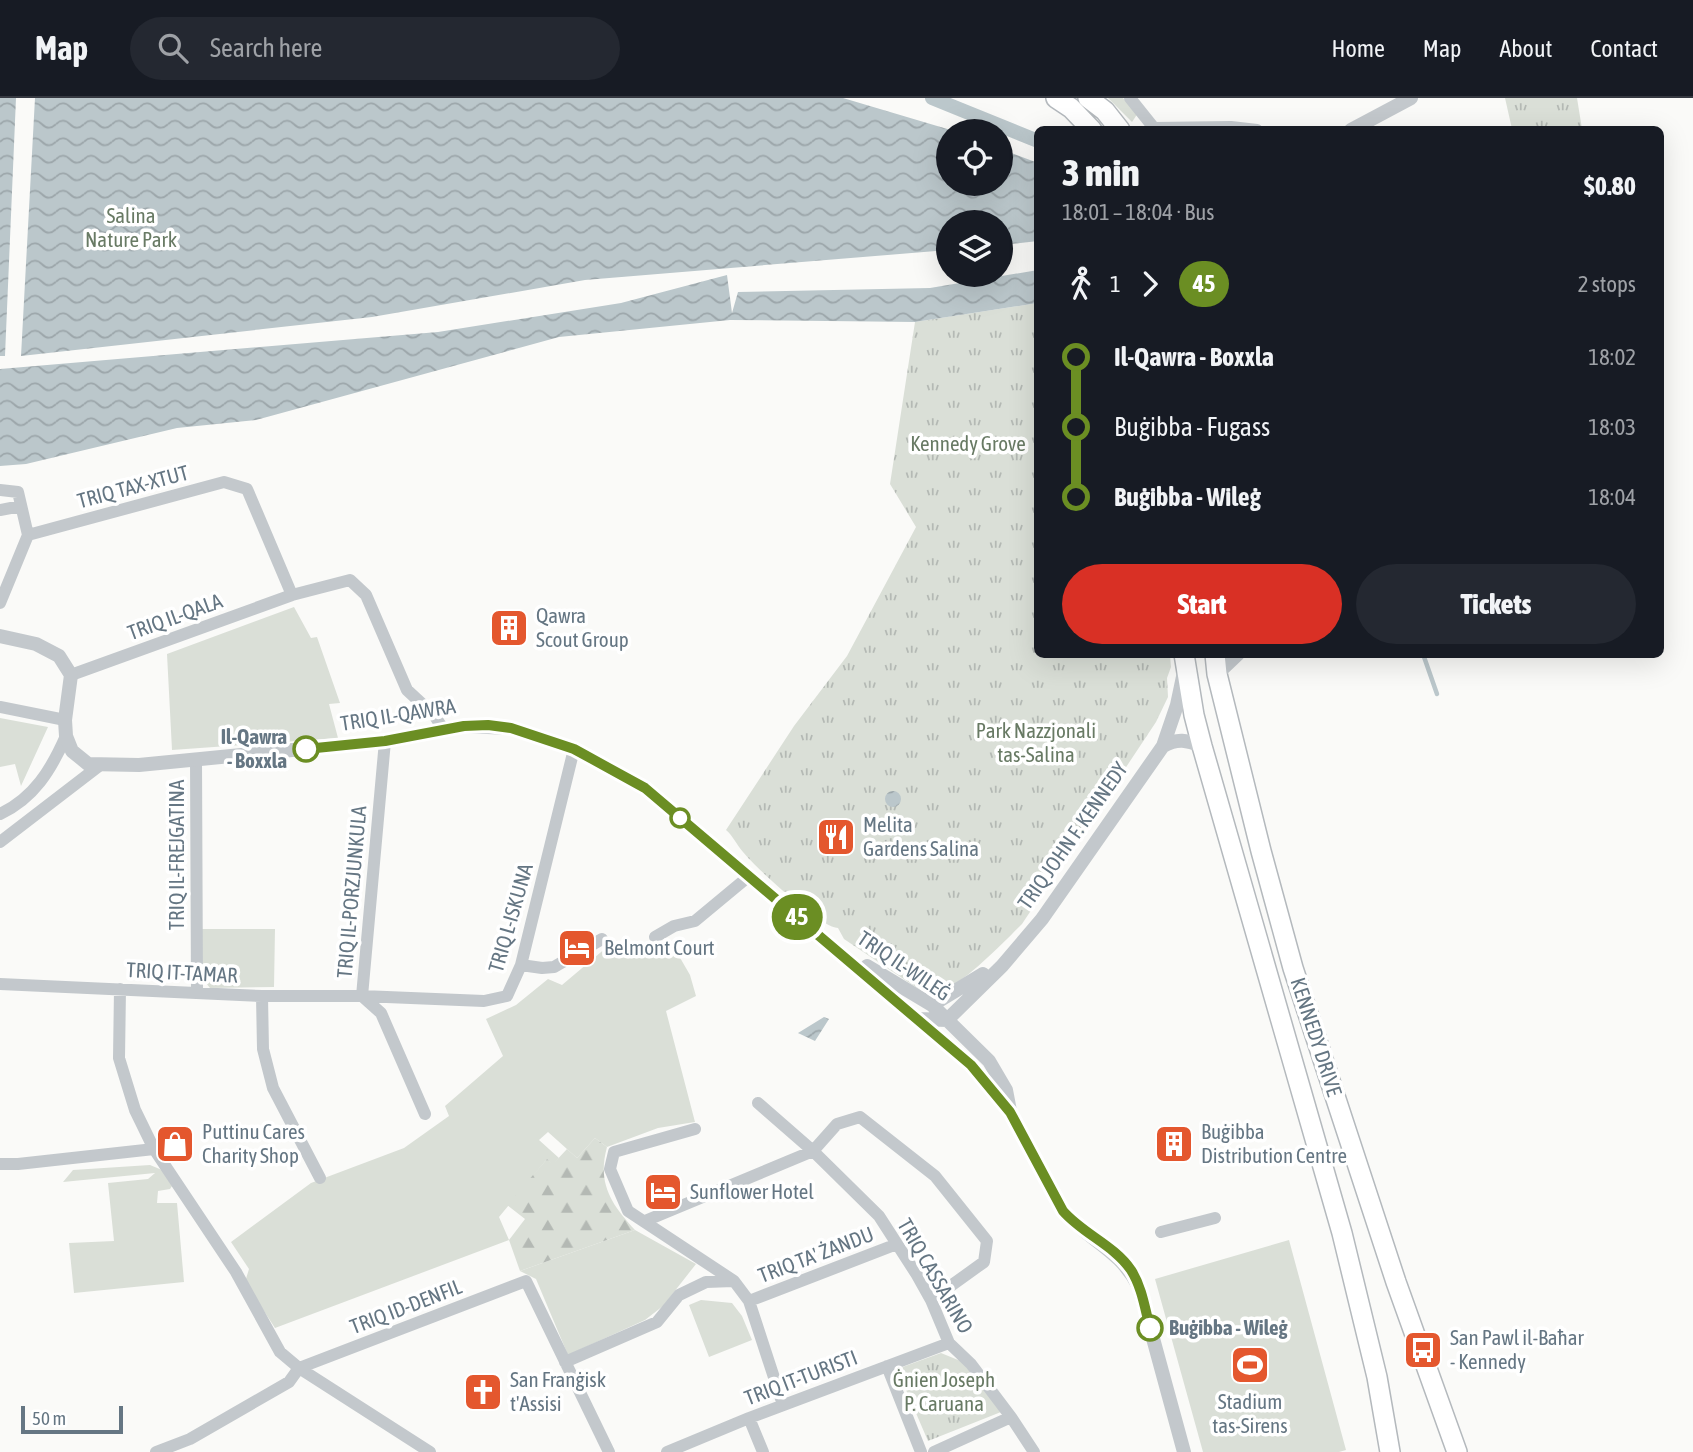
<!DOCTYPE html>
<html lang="en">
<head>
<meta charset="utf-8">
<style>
	:root { --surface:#171b24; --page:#242831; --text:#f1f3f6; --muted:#9ea1a6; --line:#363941; --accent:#d93025 }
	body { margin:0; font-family:"Asap Condensed",sans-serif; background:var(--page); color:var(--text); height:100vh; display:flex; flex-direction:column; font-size:26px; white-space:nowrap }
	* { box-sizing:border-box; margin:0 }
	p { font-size:23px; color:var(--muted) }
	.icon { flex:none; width:38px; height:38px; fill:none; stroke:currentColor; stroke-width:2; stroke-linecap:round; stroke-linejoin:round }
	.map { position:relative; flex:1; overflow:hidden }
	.panel { position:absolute; left:1034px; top:28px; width:630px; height:532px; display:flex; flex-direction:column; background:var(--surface); border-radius:10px; box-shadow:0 7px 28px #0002 }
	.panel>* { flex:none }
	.badge { padding:0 14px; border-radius:23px; font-size:24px; line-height:46px }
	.fabs { position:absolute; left:936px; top:21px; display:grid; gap:14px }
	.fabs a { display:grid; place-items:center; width:77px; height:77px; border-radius:50%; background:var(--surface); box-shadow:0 7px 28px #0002; font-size:35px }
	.scale { position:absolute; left:21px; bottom:18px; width:102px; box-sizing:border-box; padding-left:7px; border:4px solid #657683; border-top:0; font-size:19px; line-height:24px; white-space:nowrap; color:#657683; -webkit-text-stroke:5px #fff; paint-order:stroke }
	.map>.badge { position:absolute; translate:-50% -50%; box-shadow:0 0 0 4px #fff }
	.legs { display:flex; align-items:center; gap:10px; height:77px; padding:0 28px; font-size:23px }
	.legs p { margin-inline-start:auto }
	.summary { display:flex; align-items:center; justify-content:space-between; height:119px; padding:0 28px }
	h1 { font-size:38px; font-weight:800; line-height:52px }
	.action { display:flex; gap:14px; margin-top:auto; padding:14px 28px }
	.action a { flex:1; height:80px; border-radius:42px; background:var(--accent); color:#fff; font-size:28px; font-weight:800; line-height:80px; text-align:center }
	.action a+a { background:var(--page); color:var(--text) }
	ul { padding:0 28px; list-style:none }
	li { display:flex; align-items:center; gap:24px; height:70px; font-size:26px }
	li i { display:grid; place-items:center; width:10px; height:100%; margin:0 9px; background:currentColor }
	li i::after { content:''; width:18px; height:18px; margin:-9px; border:5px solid; border-radius:50%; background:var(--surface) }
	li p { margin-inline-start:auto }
	li:first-child i { background:linear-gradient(#0000 50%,currentColor 0) }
	li:last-child i { background:linear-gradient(currentColor 50%,#0000 0) }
	header { display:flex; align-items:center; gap:42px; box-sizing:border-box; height:98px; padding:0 35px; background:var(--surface); border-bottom:2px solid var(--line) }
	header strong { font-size:33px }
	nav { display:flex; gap:38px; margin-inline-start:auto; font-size:24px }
	.search { width:490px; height:63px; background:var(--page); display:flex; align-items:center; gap:18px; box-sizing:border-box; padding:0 24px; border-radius:38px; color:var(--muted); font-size:26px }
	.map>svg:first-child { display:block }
	.green { fill:#dadfd7 }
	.forest { fill:url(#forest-firs) }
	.park { fill:url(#park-tufts) }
	.water { fill:url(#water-waves) }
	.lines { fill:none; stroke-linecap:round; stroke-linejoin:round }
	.stream { stroke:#bbc7cb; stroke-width:4.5 }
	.canal { stroke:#bbc7cb; stroke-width:14 }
	.trunk-casing { stroke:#b4b9bd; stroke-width:22 }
	.minor { stroke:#c3c8cc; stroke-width:12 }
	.tertiary { stroke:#c3c8cc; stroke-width:14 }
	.trunk { stroke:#fff; stroke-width:19 }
	.line-1-casing { stroke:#fff; stroke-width:16 }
	.line-1 { stroke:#6b8e23; stroke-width:10 }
	.stop-1-dot { fill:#fff; stroke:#6b8e23; stroke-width:3.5 }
	.labels { text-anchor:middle; stroke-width:7; stroke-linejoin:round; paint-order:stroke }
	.park-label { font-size:21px; fill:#687a64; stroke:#fff }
	.street-label { font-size:21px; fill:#657683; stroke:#fff }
	.poi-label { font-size:21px; fill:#657683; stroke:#fff; text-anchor:start }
	.stop-label { font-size:21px; font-weight:bold; fill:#657683; stroke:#fff; text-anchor:end }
</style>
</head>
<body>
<header>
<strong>Map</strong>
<div class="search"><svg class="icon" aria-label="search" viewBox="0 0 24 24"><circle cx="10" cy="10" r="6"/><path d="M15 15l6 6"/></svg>Search here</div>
<nav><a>Home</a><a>Map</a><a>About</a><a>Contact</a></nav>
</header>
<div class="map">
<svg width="1693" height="1354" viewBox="0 0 1693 1354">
	<defs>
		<pattern id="forest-firs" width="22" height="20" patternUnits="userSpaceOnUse" patternTransform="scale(1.75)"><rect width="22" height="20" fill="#dadfd7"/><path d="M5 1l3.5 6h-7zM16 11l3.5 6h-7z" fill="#b4b9b4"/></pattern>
		<pattern id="park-tufts" width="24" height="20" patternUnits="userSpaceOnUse" patternTransform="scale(1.75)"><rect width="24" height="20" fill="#dadfd7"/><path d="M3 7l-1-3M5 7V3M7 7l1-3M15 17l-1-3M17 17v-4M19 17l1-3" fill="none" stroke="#b4b9b4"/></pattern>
		<pattern id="water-waves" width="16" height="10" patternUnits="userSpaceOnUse" patternTransform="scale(1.75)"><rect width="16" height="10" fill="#bbc7cb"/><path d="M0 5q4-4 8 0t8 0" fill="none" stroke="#9ca6aa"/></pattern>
	</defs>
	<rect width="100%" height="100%" fill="#fafaf8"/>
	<path class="green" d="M1108 0H1123L1138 15 1132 24Z
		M294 509 311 540 317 539 340 605 329 606 338 640 172 652 167 556Z
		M0 620 48 629 21 688 15 666 0 669Z
		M202 831H275L274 889 210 890 202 880Z
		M607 849 675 851 690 877 696 898 666 913 695 1024 658 1030 607 1049 595 1040 577 1060 548 1034 539 1042 559 1060 553 1067 547 1061 499 1119 509 1142 275 1230 245 1184 249 1171 231 1144 311 1085 404 1050 449 1018 445 1008 503 958 486 921 516 907 548 881 562 887Z
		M150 1067 162 1072 172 1088 170 1091 158 1093 157 1105H177L184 1184 74 1195 69 1145 114 1143 108 1085 148 1081 155 1075 63 1084 73 1072Z
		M635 1132 696 1166 663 1208 645 1222 568 1257 536 1181 520 1173Z
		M1289 1142 1346 1352 1339 1354H1203L1155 1181Z
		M701 1202 732 1205 742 1218 752 1242 709 1259 689 1207Z"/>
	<path class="forest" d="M595 1040 607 1049C597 1085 611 1106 635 1132L520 1173 509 1142 525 1121 507 1107 547 1061 553 1066 567 1051 577 1060Z"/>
	<path class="park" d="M1505 0H1577L1582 31H1512Z
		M1038 205V556L1170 557 1171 569 1167 580 1168 599 1156 624 1022 826C1008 840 966 883 950 888 939 892 928 891 917 890L844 841 838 830C820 829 756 770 743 754 736 746 733 738 726 732L794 628 847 558 916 429 890 386 915 224Z
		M941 1255 963 1264 1001 1314 928 1343 897 1271Z"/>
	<path class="water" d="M0 0H16L5 258H0Z
		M35 0H843L954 33H948V86H1001V51L1038 65V143L1001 147V124H948V152L585 182 372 219 21 258Z
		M1038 172V205L915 224 730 222 559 239 256 322 177 330 26 366 0 368V271L438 234 621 205 727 177 732 215 738 194 930 190Z
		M885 701a8 8 0 1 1 16 0a8 8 0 1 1-16 0Z
		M824 919 829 921 815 943 798 935Z"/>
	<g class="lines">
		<path class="stream" d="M1423 556 1437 596"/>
		<path class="canal" d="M932 0 1038 43"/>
		<defs>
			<path id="trunk" d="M1056 0 1071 10 1092 32
				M1088 0 1105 13 1120 32
				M1184 556 1194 617 1202 648 1342 1135 1377 1279 1390 1354
				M1215 556 1217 576 1261 753 1293 870 1396 1184 1457 1354"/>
		</defs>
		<use href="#trunk" class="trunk-casing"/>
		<path class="minor" d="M1130 0 1154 30 1231 29 1257 32
			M0 392 18 394 28 437 0 505
			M0 412 21 408
			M28 437 224 384 247 391 292 497
			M71 577 292 497 350 482 366 497 407 592 434 617 444 632
			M0 609 65 622
			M196 661 197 895
			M0 716C34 700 51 672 66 638
			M0 744 99 668
			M655 839 674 828 695 823 748 779
			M521 867 542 870 554 869 602 841
			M0 886 262 898H362L484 903 507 898 521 867 574 651
			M120 891 119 960 135 1012 154 1051 236 1174 280 1254 299 1270 430 1354
			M262 898 263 951 273 990 320 1080
			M362 898 385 643
			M362 898 381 915 425 1016
			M758 1005 813 1053 879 1118 917 1177 931 1202 949 1245 971 1266 1011 1319 1034 1354
			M695 1031 614 1054 610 1071 628 1113 734 1183 749 1203 783 1307
			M0 1066H18L154 1051
			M645 1123 813 1053 837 1026 860 1019 935 1078 987 1143 984 1164 931 1202
			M1161 1134 1215 1120
			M749 1203 897 1146
			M565 1264 657 1224 679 1197 706 1184 733 1183
			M887 1268 921 1354
			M299 1270 526 1183 609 1354
			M749 1320 763 1354
			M156 1354 190 1341 289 1284 299 1270
			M667 1354 749 1320 949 1245
			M934 1354 1011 1319"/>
		<path class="tertiary" d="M1351 32 1411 0
			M0 538 36 546 59 558 71 577 65 622 66 638 72 653 88 666 139 667 385 643 464 628 511 630 574 651 645 690 971 967 1010 1014 1063 1113C1089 1143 1120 1151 1139 1189L1184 1354
			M1217 576 1238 556
			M1163 648C1178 640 1186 642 1202 648
			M867 868 932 907 989 963 1006 992 1010 1013
			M932 907 983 876
			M919 921 947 922 1002 868 1042 821 1163 648 1177 607 1184 574"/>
		<use href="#trunk" class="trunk"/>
	</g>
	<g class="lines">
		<defs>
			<path id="line-1" d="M306 651 385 643 464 628 488 627 511 630 574 651 645 690 971 967 1010 1014 1063 1113C1083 1136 1114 1147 1131 1172 1142 1189 1145 1211 1150 1230"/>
		</defs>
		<use href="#line-1" class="line-1-casing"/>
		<use href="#line-1" class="line-1"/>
	</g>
	<defs>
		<symbol id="building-square" viewBox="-11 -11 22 22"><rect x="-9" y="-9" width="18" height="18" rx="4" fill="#e4572e" stroke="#fff"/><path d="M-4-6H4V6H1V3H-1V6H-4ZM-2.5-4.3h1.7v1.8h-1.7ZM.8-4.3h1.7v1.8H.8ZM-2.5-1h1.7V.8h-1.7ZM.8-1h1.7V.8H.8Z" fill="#fff"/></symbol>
		<symbol id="restaurant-square" viewBox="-11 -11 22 22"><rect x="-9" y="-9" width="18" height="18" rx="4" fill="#e4572e" stroke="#fff"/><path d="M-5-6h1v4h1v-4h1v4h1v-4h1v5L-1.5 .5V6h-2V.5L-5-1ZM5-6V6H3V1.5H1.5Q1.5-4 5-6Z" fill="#fff"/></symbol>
		<symbol id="hotel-square" viewBox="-11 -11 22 22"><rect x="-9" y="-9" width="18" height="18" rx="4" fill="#e4572e" stroke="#fff"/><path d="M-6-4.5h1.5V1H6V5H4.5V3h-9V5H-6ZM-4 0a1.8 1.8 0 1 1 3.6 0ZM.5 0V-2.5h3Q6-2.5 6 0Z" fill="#fff"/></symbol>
		<symbol id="shop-square" viewBox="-11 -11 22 22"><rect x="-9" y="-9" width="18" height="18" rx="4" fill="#e4572e" stroke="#fff"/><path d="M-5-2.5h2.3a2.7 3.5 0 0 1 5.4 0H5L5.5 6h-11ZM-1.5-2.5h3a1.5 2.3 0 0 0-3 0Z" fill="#fff"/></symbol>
		<symbol id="bus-square" viewBox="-11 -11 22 22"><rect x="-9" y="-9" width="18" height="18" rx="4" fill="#e4572e" stroke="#fff"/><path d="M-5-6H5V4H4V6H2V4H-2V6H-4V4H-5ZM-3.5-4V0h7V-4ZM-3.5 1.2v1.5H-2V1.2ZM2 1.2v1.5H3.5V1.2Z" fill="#fff"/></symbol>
		<symbol id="stadium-square" viewBox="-11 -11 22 22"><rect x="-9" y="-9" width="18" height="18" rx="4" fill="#e4572e" stroke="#fff"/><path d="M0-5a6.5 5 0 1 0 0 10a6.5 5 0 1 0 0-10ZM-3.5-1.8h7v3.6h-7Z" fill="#fff"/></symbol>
		<symbol id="church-square" viewBox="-11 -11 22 22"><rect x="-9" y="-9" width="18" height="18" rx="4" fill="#e4572e" stroke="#fff"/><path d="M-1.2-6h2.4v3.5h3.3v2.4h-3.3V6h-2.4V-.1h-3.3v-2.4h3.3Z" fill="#fff"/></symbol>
	</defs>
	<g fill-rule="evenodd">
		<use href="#building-square" x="487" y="508" width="44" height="44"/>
		<use href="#restaurant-square" x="814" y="717" width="44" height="44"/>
		<use href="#hotel-square" x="555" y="828" width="44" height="44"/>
		<use href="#shop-square" x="153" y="1024" width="44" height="44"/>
		<use href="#building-square" x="1152" y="1024" width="44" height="44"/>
		<use href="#hotel-square" x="641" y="1072" width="44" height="44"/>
		<use href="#bus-square" x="1401" y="1230" width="44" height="44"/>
		<use href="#stadium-square" x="1228" y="1245" width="44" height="44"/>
		<use href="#church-square" x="461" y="1272" width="44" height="44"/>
	</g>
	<g class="stop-1-dot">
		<circle cx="306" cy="651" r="12"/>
		<circle cx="680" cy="720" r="9"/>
		<circle cx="1150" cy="1230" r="12"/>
	</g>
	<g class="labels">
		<g class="park-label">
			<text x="131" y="125">Salina<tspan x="131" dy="24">Nature Park</tspan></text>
			<text x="968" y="353">Kennedy Grove</text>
			<text x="1036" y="640">Park Nazzjonali<tspan x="1036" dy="24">tas-Salina</tspan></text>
			<text x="944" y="1289">Ġnien Joseph<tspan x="944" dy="24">P. Caruana</tspan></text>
		</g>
		<g class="street-label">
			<text transform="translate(133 389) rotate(-15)" y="7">TRIQ TAX-XTUT</text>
			<text transform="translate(175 519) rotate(-20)" y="7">TRIQ IL-QALA</text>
			<text transform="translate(398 617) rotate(-9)" y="7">TRIQ IL-QAWRA</text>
			<text transform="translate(1073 738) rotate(-55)" y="7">TRIQ JOHN F. KENNEDY</text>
			<text transform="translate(177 757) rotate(-90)" y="7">TRIQ IL-FREJGATINA</text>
			<text transform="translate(352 794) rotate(-85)" y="7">TRIQ IL-PORZJUNKULA</text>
			<text transform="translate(511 820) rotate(-74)" y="7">TRIQ L-ISKUNA</text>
			<text transform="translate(904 868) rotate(34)" y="7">TRIQ IL-WILEĠ</text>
			<text transform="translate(182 875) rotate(3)" y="7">TRIQ IT-TAMAR</text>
			<text transform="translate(1316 939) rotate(72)" y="7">KENNEDY DRIVE</text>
			<text transform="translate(816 1157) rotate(-21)" y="7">TRIQ TA' ŻANDU</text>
			<text transform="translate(935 1178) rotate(60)" y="7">TRIQ CASSARINO</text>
			<text transform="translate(406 1209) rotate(-21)" y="7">TRIQ ID-DENFIL</text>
			<text transform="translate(801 1280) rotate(-21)" y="7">TRIQ IT-TURISTI</text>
		</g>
		<g class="poi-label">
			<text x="536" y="525">Qawra<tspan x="536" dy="24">Scout Group</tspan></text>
			<text x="863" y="734">Melita<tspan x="863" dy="24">Gardens Salina</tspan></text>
			<text x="604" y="857">Belmont Court</text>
			<text x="202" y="1041">Puttinu Cares<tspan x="202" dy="24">Charity Shop</tspan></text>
			<text x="1201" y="1041">Buġibba<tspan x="1201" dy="24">Distribution Centre</tspan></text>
			<text x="690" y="1101">Sunflower Hotel</text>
			<text x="1450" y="1247">San Pawl il-Baħar<tspan x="1450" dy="24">- Kennedy</tspan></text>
			<text x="510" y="1289">San Franġisk<tspan x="510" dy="24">t'Assisi</tspan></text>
			<text x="1250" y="1311" text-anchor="middle">Stadium<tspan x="1250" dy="24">tas-Sirens</tspan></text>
		</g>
		<g class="stop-label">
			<text x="287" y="646">Il-Qawra<tspan x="287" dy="24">- Boxxla</tspan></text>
			<text x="1169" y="1237" text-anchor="start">Buġibba - Wileġ</text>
		</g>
	</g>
</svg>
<div class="fabs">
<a><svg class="icon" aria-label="locate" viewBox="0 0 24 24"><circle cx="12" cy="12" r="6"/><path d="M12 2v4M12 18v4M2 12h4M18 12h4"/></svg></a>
<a><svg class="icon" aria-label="layers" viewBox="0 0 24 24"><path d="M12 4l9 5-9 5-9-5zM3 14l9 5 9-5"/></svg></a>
</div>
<div class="scale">50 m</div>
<b class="badge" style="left:797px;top:819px;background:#6b8e23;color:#fff">45</b>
<section class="panel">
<div class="summary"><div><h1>3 min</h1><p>18:01 – 18:04 · Bus</p></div><b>$0.80</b></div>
<div class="legs"><svg class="icon" aria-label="walk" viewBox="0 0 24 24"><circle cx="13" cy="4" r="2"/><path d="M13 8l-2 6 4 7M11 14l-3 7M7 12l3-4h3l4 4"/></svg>1<svg class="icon" aria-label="forward" viewBox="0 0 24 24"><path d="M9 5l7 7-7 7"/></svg><b class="badge" style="background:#6b8e23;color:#fff">45</b><p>2 stops</p></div>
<ul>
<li><i style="color:#6b8e23"></i><b>Il-Qawra - Boxxla</b><p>18:02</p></li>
<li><i style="color:#6b8e23"></i><span>Buġibba - Fugass</span><p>18:03</p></li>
<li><i style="color:#6b8e23"></i><b>Buġibba - Wileġ</b><p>18:04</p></li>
</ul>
<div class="action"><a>Start</a><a>Tickets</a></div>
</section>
</div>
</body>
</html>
